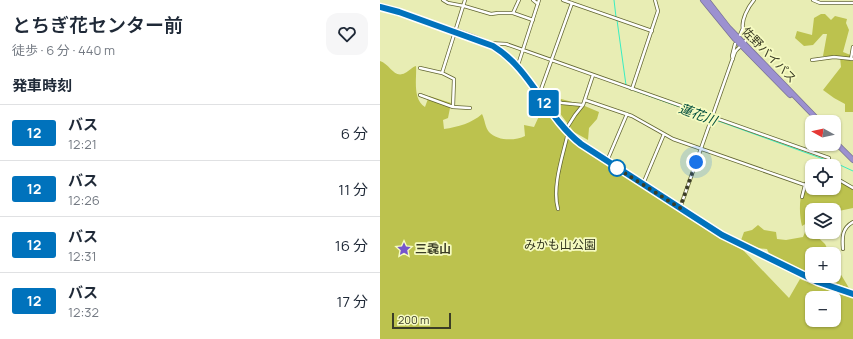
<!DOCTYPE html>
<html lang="ja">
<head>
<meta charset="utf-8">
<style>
	:root { --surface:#fff; --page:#f6f6f7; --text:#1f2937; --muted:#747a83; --line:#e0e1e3 }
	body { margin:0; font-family:Manrope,"Noto Sans JP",sans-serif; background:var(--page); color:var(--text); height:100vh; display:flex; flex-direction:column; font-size:15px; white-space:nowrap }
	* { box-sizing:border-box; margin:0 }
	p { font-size:13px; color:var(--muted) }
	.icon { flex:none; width:22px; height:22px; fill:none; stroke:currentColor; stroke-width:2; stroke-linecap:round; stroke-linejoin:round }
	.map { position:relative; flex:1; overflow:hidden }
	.panel { display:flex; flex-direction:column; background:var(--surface); width:380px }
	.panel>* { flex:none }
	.badge { padding:0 8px; border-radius:3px; font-size:14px; line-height:26px }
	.needle { width:26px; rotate:278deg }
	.controls { position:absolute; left:425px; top:115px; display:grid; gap:8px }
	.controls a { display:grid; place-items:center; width:36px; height:36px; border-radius:8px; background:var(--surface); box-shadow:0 1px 3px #0004; font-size:20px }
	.scale { position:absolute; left:12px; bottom:10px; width:59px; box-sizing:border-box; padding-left:4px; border:2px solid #3b3d26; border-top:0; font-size:11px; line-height:14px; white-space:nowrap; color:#3b3d26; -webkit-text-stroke:3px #f6fbc1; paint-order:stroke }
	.you { position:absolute; width:20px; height:20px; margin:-10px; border:3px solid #fff; border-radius:50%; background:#1a73e8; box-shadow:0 0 0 6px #1a73e833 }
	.map>.badge { position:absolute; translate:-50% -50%; box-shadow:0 0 0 2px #fff }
	h2 { padding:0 12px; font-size:15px; line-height:36px }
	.round { display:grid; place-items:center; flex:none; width:42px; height:42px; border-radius:12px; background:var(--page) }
	.overview { display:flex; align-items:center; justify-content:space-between; height:68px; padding:0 12px }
	h1 { font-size:19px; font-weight:600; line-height:30px }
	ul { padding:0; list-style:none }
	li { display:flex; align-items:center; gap:12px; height:56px; padding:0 12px; border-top:1px solid var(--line) }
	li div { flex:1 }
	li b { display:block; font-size:15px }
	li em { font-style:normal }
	li .badge { min-width:44px; font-weight:700; text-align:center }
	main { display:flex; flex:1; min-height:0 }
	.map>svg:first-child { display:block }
	.green { fill:#bcc24e; fill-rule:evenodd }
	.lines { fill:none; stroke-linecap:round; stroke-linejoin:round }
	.stream { stroke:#39eec2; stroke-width:1 }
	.minor-casing { stroke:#626531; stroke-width:4 }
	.major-casing { stroke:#7a7494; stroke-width:5 }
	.highway-casing { stroke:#7a7494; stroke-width:6 }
	.minor { stroke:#fff; stroke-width:2.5 }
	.major { stroke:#c4bde3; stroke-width:3.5 }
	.highway { stroke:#9c91d0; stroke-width:4.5 }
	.minor-bridge-casing { stroke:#626531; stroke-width:4; stroke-linecap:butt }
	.minor-bridge { stroke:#fff; stroke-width:2.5 }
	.line-casing { stroke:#fff; stroke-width:9 }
	.line { stroke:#0072bc; stroke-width:6 }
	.walk { stroke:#3b3d26; stroke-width:4; stroke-dasharray:0 7.2 }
	.stop-dot { fill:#fff; stroke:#0072bc; stroke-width:2 }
	.labels { text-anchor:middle; stroke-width:3.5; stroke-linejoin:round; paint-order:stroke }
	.street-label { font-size:12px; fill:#3b3d26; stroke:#f6fbc1 }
	.park-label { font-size:12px; fill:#32341d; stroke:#f6fbc1 }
	.poi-label { font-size:12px; font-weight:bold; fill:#3b3d26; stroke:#f6fbc1; text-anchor:start }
	.water-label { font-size:13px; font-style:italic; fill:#004d3c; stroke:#f6fbc1 }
</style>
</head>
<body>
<main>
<section class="panel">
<div class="overview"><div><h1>とちぎ花センター前</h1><p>徒歩 · 6 分 · 440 m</p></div><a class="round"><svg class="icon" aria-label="heart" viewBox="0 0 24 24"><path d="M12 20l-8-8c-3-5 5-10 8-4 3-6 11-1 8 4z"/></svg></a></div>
<h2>発車時刻</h2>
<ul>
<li><span class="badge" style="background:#0072bc;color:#fff">12</span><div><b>バス</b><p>12:21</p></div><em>6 分</em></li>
<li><span class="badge" style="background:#0072bc;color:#fff">12</span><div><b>バス</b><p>12:26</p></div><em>11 分</em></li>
<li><span class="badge" style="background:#0072bc;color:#fff">12</span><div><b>バス</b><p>12:31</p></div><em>16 分</em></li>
<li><span class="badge" style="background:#0072bc;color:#fff">12</span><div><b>バス</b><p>12:32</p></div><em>17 分</em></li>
</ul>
</section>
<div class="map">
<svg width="473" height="339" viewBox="0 0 473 339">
	<rect width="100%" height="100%" fill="#e8edb4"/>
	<path class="green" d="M441 14H445L451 20 455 16 467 19 466 23 469 30 463 52 473 56V112H465V104L454 98 443 90 461 67 460 57 443 56 447 34H443L433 45 424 46 415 38 417 31 432 35 434 18Z
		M0 61C10 64 14 79 25 73 29 71 32 67 36 66 37 78 32 99 45 107L49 96 71 103 68 118 63 120 64 129C78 127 92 123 102 114 105 120 105 127 109 132 117 141 135 141 145 136L144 125 154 127 160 114 153 110 158 104 163 112 166 109 188 136 207 151 276 196 363 250 409 298 420 279 456 293 473 298V339H0ZM432 298H454V320H432Z
		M166 95 200 104 219 112 217 119 209 128 208 140 194 132Z
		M432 173V188H454V176L473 187V208L454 212V210H432V220L422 226C418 210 419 186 432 173Z
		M378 225 384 230 396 232 397 239 406 240 423 237 427 227 445 244 450 254H432V275L390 256 387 249 375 248 360 243 364 232 372 230Z
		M454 263 469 288 435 276H454Z"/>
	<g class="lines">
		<path class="stream" d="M234 0 236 17
			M237 20 246 85
			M247 88 460 165 473 171"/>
		<defs>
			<path id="minor" d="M63 0 68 3 84 6 111 14 118 13H133L153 20
				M153 0 158 4
				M183 0 272 31
				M433 0 440 3H473
				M133 13 139 0
				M360 35 363 28
				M108 43 126 44 449 158 446 166
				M353 59 352 56 355 44
				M471 59 473 47
				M432 60 454 57 473 59
				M138 65 159 0
				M40 68 62 73 74 79 73 107
				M62 73 85 0
				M252 89 278 11 275 0
				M40 95 73 107 90 108
				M159 95 192 3
				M161 98 182 103 203 105
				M205 100 252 116 293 139 425 185
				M188 126 195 115 203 105 213 75
				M227 161 247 114
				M454 177 473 188
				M263 184 284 134
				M422 197 425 185 432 175
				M300 208 355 52C358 47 364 45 366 40 368 34 364 34 363 29 361 20 368 7 374 0
				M178 209C172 188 182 158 187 137
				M463 249C462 237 462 228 473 222"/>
			<path id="major" d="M0 7C18 11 35 18 52 23 82 33 115 40 136 64 159 90 173 122 201 144L342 235 438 282 473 294"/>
			<path id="highway" d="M323 0 355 39 410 95
				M327 0 348 27 440 122
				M454 141 473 160"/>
		</defs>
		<use href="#minor" class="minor-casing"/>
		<use href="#major" class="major-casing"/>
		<use href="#highway" class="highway-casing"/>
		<use href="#minor" class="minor"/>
		<use href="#major" class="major"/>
		<use href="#highway" class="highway"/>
		<defs>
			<path id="minor-bridge" d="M187 137 188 126"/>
		</defs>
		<use href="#minor-bridge" class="minor-bridge-casing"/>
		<use href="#minor-bridge" class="minor-bridge"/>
	</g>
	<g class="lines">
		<defs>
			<path id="line" d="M0 7 19 12 113 46C151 69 166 117 201 144L342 235 438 282 473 294"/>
		</defs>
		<use href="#line" class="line-casing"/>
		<use href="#line" class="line"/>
		<path class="walk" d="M237 168 235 167 300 208 316 162"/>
	</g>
	<defs>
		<symbol id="sight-bare" viewBox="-9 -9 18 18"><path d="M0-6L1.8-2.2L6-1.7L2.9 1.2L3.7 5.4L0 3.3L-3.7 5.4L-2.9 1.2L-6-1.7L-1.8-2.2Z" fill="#7554cd" stroke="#f6fbc1" stroke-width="2.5" paint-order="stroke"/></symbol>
	</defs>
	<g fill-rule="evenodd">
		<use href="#sight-bare" x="14" y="239" width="20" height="20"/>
	</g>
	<circle class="stop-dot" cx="237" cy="168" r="8"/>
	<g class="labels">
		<g class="street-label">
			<text transform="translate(389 55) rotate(46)" y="4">佐野バイパス</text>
		</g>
		<g class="park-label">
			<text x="180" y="249">みかも山公園</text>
		</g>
		<g class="poi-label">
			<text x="35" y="253">三毳山</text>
		</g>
		<g class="water-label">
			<text transform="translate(318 114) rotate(20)" y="5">蓮花川</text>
		</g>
	</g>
</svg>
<div class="controls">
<a><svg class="needle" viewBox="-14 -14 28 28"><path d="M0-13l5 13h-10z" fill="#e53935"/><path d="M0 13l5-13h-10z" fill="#747a83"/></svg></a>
<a><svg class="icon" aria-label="locate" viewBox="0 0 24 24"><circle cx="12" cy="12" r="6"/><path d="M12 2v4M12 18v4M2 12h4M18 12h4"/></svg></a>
<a><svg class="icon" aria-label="layers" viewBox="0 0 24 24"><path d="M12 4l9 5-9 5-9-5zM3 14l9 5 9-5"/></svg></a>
<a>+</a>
<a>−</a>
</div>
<div class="scale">200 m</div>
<div class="you" style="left:316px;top:162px"></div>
<b class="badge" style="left:164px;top:103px;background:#0072bc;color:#fff">12</b>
</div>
</main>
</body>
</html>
